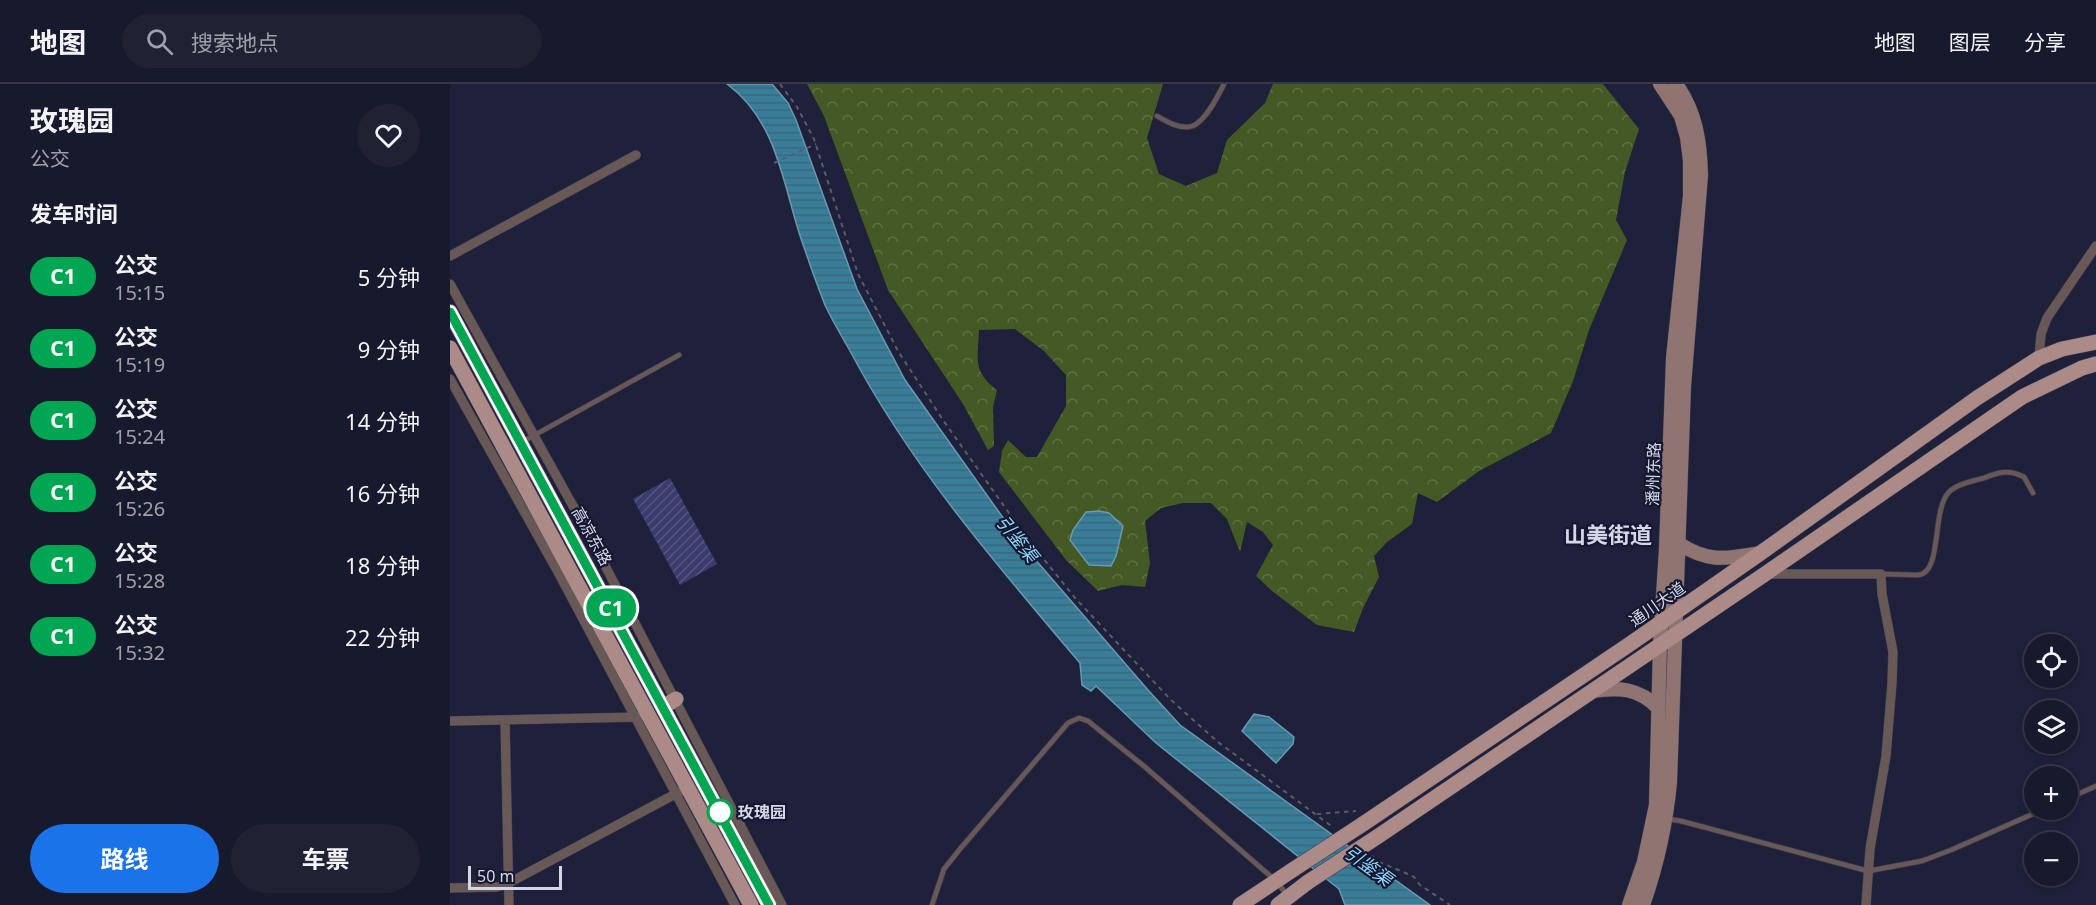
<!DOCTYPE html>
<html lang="zh">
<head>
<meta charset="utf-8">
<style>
	:root { --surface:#17192c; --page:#202234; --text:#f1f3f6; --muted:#9ea0a9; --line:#363848; --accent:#1a73e8 }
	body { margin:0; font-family:"Noto Sans","Noto Sans SC",sans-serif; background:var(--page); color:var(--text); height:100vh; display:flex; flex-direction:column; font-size:22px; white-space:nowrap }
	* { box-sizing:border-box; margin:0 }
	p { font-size:20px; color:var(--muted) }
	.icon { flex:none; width:33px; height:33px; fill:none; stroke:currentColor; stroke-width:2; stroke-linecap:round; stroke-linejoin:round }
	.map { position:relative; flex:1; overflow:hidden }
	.sheet { display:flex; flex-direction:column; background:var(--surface); width:450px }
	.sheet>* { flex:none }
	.badge { padding:0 12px; border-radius:20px; font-size:21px; line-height:39px }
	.controls { position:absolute; left:1574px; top:550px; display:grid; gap:12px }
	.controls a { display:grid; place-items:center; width:54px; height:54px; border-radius:50%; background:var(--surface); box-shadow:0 3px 9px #0003,0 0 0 2px var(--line); font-size:30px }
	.scale { position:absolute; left:18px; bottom:15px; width:94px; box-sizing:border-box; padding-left:6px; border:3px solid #d4d7e8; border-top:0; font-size:16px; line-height:21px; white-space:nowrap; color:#d4d7e8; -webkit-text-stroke:4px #161731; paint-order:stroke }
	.map>.badge { position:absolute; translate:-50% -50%; box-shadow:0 0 0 3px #fff }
	h2 { padding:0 30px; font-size:22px; line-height:54px }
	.round { display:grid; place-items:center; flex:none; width:63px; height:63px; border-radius:32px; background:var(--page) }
	.headline { display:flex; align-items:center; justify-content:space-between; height:102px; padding:0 30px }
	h1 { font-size:28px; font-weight:700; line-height:45px }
	.cta { display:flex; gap:12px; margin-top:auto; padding:12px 30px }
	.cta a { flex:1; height:69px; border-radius:36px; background:var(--accent); color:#fff; font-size:24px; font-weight:700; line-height:69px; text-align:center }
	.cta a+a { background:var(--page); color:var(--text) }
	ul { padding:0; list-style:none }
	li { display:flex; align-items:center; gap:18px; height:72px; padding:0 30px }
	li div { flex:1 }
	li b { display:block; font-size:22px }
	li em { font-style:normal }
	li .badge { min-width:66px; font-weight:700; text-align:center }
	header { display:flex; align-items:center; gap:36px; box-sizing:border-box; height:84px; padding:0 30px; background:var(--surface); border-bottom:2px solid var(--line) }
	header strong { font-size:28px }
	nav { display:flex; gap:33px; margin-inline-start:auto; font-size:21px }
	.search { width:420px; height:54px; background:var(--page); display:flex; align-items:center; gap:15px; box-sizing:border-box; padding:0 21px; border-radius:33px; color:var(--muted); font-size:22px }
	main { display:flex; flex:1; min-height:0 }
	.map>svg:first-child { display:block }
	.forest { fill:url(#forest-crowns) }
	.water { fill:url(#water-rules); stroke:#6899b1; stroke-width:1.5 }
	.building { fill:url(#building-hatch) }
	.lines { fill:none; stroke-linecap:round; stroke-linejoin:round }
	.service-casing { stroke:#3c3e57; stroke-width:6 }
	.minor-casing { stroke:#3c3e57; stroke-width:10 }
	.secondary-casing { stroke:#3c3e57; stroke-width:15 }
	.primary-casing { stroke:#3c3e57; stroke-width:16 }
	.path { stroke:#595b72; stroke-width:2; stroke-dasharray:4.5 4.5; stroke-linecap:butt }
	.service { stroke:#685856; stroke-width:4.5 }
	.minor { stroke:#685856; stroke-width:9 }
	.secondary { stroke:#8f7472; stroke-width:14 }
	.primary { stroke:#ac8a87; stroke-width:15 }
	.primary-bridge-casing { stroke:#3c3e57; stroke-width:16; stroke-linecap:butt }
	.primary-bridge { stroke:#ac8a87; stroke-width:15 }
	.line-casing { stroke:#fff; stroke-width:14 }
	.line { stroke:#00a651; stroke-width:9 }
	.stop-dot { fill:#fff; stroke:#00a651; stroke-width:3 }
	.labels { text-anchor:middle; stroke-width:4.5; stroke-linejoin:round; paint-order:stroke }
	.street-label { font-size:16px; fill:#d4d7e8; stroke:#161731 }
	.stop-label { font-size:16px; font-weight:bold; fill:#d4d7e8; stroke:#161731; text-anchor:start }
	.water-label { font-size:18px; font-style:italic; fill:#8cd9fb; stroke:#161731 }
	.district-label { font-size:22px; font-weight:bold; fill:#d4d7e8; stroke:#161731 }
</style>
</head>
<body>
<header>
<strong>地图</strong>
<div class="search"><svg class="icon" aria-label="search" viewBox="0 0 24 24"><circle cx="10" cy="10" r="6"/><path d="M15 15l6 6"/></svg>搜索地点</div>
<nav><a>地图</a><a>图层</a><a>分享</a></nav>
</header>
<main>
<section class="sheet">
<div class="headline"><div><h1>玫瑰园</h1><p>公交</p></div><a class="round"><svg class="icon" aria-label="heart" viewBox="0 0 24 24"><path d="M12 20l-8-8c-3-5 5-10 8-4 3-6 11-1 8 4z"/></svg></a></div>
<h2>发车时间</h2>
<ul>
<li><span class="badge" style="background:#00a651;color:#fff">C1</span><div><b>公交</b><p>15:15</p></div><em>5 分钟</em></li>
<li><span class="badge" style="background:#00a651;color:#fff">C1</span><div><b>公交</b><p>15:19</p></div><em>9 分钟</em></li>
<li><span class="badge" style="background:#00a651;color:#fff">C1</span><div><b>公交</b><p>15:24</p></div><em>14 分钟</em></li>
<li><span class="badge" style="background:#00a651;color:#fff">C1</span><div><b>公交</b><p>15:26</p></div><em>16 分钟</em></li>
<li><span class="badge" style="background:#00a651;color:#fff">C1</span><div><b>公交</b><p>15:28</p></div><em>18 分钟</em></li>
<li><span class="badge" style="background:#00a651;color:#fff">C1</span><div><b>公交</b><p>15:32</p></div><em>22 分钟</em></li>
</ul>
<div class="cta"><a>路线</a><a>车票</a></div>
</section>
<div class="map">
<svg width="1646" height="821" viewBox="0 0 1646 821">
	<defs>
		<pattern id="forest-crowns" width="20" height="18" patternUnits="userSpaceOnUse" patternTransform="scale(1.5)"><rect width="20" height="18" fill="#455924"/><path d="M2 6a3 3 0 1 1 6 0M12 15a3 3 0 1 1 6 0" fill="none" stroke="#5f7044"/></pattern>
		<pattern id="water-rules" width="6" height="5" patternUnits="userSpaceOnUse" patternTransform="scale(1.5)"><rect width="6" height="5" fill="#397e99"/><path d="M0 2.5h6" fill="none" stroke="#3c6578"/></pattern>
		<pattern id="building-hatch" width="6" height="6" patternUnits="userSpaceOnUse" patternTransform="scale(1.5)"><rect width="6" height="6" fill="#393c6c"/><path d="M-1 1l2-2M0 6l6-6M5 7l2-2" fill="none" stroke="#555781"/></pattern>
	</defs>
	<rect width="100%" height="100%" fill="#1f213b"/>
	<path class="forest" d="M357 0H713L697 54 709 90 736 102 767 89 777 56 815 19 823 0H1153L1189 45 1175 88 1166 136 1177 156 1139 246 1123 297 1101 349 1029 387 987 418 968 409 962 440 937 458 924 472 929 493 913 524 904 548 867 541 822 507 806 492 823 461 813 448 797 438 790 468 777 435 761 419H733L711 424 695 437 700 479 695 503 672 501 648 507 616 476 549 388 552 367 558 356 576 373H587L616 322V291L594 267 565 245 529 246C528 275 522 287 547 306L543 323 544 362 538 366 513 320 438 206 374 32Z"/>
	<path class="water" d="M277 0H322L338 19 346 36 407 205 455 296 571 459 698 606 730 641 980 821H895L889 805 706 659 646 602 641 607 632 601 630 579C546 480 460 381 399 265 391 251 382 236 375 221 368 203 361 184 355 166 333 108 331 40 277 0Z
		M649 427 659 429 673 442 666 472 661 482 639 481 620 456 623 446 636 428Z
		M804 630 819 633 844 653 843 660 826 679 792 647Z"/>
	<path class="building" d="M220 394 267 480 230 501 183 415Z"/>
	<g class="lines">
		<defs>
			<path id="service" d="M707 32C716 37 727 44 738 43 753 43 768 12 774 0
				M74 357 229 271
				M1431 490 1468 491C1493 489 1481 427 1499 408 1507 400 1523 397 1534 394 1549 388 1559 385 1574 393L1583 409
				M1617 715 1646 702
				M1218 735 1231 737 1418 787 1472 777 1501 766 1592 726
				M482 821 494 785 510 765 618 639 629 634 638 637 695 683 826 797 837 811"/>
			<path id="minor" d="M0 172 186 71
				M0 200 138 449 332 821
				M1589 274 1591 250 1597 234 1646 162
				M0 295 108 488 285 821
				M1318 490H1431L1432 510 1443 568 1442 599 1436 672 1420 765 1416 821
				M55 636 59 821
				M0 637 189 633
				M0 804 47 803 55 801 231 707"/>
			<path id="secondary" d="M1228 459C1258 479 1276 475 1310 469
				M1142 607C1169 603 1189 604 1208 624
				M1179 821 1194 778 1206 721 1210 559 1216 465 1223 274 1240 112V77L1237 53 1231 32 1210 0
				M1193 821C1207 781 1216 741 1220 698L1234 302 1251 91C1250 57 1246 28 1226 0"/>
			<path id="primary" d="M0 228 319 821
				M0 264 301 821
				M213 623 226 615
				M913 740 1180 560 1312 468 1527 314 1589 274 1612 265 1646 258
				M927 753 1315 490 1572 313 1632 284 1646 280
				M790 821 844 785
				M828 821 858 798"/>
		</defs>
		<use href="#service" class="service-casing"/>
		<use href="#minor" class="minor-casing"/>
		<use href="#secondary" class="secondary-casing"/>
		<use href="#primary" class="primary-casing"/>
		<path class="path" d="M330 0 347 23 364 55 408 190 448 267 493 336 576 453 626 515 720 615 768 658 884 744
			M324 79 366 60
			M867 730 906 727
			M922 772 929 778 958 790 964 793 970 801 1000 821"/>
		<use href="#service" class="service"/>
		<use href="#minor" class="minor"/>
		<use href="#secondary" class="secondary"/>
		<use href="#primary" class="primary"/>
		<defs>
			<path id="primary-bridge" d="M844 785 913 740
				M858 798 927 753"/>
		</defs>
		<use href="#primary-bridge" class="primary-bridge-casing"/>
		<use href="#primary-bridge" class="primary-bridge"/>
	</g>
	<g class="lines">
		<defs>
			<path id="line" d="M0 228 319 821"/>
		</defs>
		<use href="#line" class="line-casing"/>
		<use href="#line" class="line"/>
	</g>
	<circle class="stop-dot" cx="270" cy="728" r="12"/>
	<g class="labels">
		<g class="street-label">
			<text transform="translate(1203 390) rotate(-88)" y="6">潘州东路</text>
			<text transform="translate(142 452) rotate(61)" y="6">高凉东路</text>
			<text transform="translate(1207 520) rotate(-35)" y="6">通川大道</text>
		</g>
		<g class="stop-label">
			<text x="288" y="734">玫瑰园</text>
		</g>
		<g class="water-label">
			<text transform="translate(567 455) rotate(51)" y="6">引鉴渠</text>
			<text transform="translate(918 782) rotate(36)" y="6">引鉴渠</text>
		</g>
		<g class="district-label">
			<text x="1158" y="459">山美街道</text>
		</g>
	</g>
</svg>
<div class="controls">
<a><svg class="icon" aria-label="locate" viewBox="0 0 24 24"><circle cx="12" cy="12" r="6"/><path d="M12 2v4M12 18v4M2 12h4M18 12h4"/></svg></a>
<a><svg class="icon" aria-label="layers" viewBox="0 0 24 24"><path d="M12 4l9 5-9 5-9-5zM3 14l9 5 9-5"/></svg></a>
<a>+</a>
<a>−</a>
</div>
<div class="scale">50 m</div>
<b class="badge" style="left:161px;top:524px;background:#00a651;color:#fff">C1</b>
</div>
</main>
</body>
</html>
